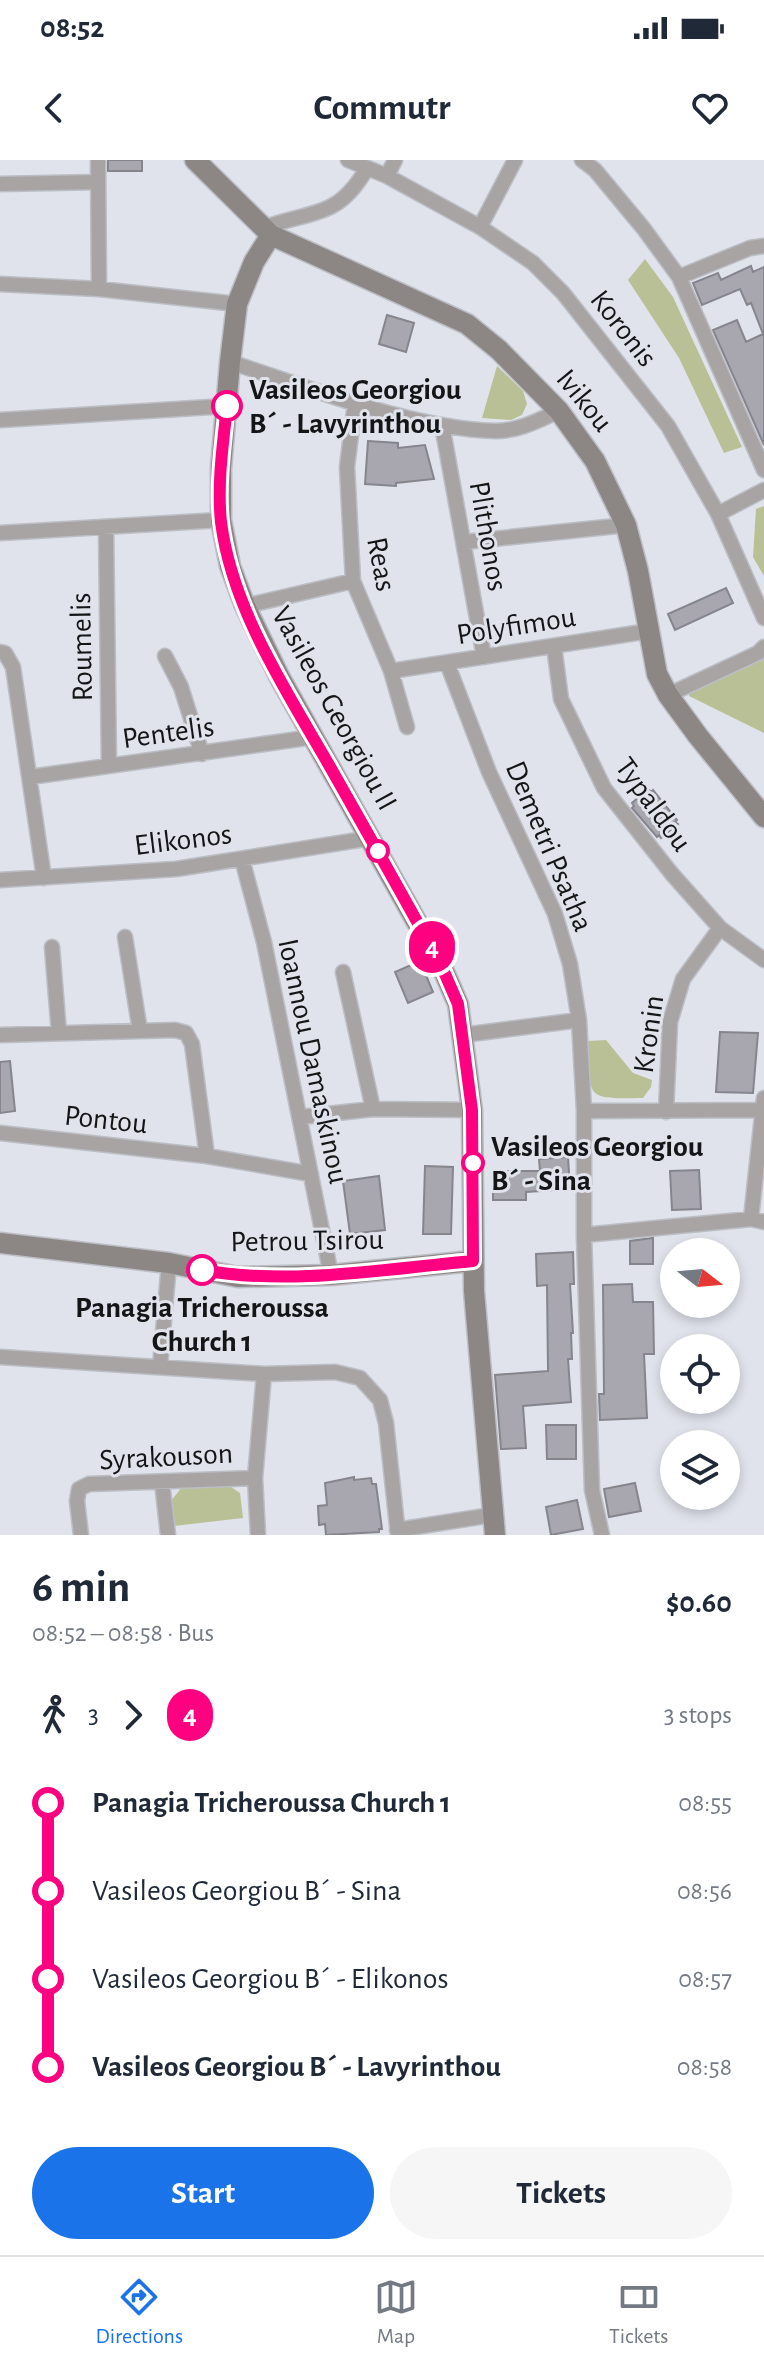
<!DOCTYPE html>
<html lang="en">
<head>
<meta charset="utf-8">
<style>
	:root { --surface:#fff; --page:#f6f6f7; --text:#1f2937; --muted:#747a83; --line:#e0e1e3; --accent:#1a73e8 }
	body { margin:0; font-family:"Alegreya Sans",sans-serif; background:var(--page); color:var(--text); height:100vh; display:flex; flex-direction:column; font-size:30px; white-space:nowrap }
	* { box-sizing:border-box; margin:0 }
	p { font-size:26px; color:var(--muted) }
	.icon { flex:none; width:44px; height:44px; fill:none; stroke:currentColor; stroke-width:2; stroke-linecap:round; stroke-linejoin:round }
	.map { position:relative; height:1375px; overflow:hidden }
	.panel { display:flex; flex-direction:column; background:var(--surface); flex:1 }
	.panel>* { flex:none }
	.badge { padding:0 16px; border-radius:26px; font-size:28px; line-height:52px }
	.needle { width:52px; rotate:106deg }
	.tools { position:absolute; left:660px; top:1078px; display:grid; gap:16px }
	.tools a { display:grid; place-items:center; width:80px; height:80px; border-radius:50%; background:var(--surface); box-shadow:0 4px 12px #0003; font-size:40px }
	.map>.badge { position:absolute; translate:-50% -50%; box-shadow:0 0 0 4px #fff }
	.legs { display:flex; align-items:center; gap:12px; height:88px; padding:0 32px; font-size:26px }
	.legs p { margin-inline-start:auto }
	.overview { display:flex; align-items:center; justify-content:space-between; height:136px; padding:0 32px }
	h1 { font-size:44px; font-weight:600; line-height:60px }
	.primary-button { display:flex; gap:16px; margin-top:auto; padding:16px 32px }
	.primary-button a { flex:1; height:92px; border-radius:48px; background:var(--accent); color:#fff; font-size:32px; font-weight:600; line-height:92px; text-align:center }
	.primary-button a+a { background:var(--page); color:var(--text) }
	ul { padding:0 32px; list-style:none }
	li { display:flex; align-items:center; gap:28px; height:88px; font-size:30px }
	li i { display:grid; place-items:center; width:12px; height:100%; margin:0 10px; background:currentColor }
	li i::after { content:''; width:20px; height:20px; margin:-10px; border:6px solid; border-radius:50%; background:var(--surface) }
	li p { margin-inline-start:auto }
	li:first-child i { background:linear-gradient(#0000 50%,currentColor 0) }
	li:last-child i { background:linear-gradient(currentColor 50%,#0000 0) }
	.status { display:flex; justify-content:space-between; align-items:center; height:56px; padding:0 40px; background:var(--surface); direction:ltr }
	.status svg { height:22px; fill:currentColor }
	header { display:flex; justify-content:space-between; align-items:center; height:104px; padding:0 32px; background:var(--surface); font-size:36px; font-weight:600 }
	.menu { display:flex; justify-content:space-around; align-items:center; height:112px; border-top:2px solid var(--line); background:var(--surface); font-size:22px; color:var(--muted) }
	.menu a { display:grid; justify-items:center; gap:4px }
	.menu .active { color:var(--accent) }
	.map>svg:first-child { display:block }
	.green { fill:#bac095 }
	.building { fill:#a8a7af; stroke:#86858d; stroke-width:2 }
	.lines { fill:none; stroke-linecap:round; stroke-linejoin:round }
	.street-casing { stroke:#bbbec5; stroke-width:17 }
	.secondary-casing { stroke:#bbbec5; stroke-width:23 }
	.street { stroke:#a9a4a4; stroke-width:14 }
	.secondary { stroke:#8c8685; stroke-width:20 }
	.line-1-casing { stroke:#fff; stroke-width:18 }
	.line-1 { stroke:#ff0080; stroke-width:12 }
	.stop-1-dot { fill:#fff; stroke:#ff0080; stroke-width:4 }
	.labels { text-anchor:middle; stroke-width:6; stroke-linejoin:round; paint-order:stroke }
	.street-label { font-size:30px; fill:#131517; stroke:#e0e3eb }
	.stop-label { font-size:30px; font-weight:bold; fill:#131517; stroke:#e0e3eb; text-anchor:start }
</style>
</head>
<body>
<div class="status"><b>08:52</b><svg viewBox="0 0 49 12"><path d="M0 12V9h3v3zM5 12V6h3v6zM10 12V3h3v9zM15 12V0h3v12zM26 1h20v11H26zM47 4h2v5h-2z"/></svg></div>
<header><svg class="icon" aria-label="back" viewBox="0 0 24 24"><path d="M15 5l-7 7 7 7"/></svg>Commutr<svg class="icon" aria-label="heart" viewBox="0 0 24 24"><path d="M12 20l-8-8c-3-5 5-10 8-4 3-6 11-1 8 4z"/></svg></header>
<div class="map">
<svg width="764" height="1375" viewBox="0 0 764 1375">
	<rect width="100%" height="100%" fill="#e0e3eb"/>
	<path class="green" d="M645 99 673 137 742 287 724 293 679 198 628 120Z
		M497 206 523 231 527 244 522 255 511 260 482 258Z
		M764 346V416L753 397 756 349Z
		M764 494V573L689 536 691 528Z
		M606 880 633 913 652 920 651 927 643 938C584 939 590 939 588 881Z
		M228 1325 240 1333 243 1358 174 1366 170 1342 182 1327Z"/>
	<path class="building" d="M108 0H142V11H108Z
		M751 106 753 112 764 107V285L713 170 737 160 746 182 763 174 751 143 747 145 740 129 702 145 693 123 718 113 721 120Z
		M387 155 414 163 406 192 379 184Z
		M368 281 398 283V288L425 285 434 319 396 323V326L365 324Z
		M726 428 733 443 675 470 668 454Z
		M648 629 651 632 653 630 677 660 675 662 678 664 661 678 659 675 657 677 632 648 634 646 632 643Z
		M420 801 433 832 408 843 395 812Z
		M720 872 758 873 753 933 716 932Z
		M10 901 15 951 0 953V902Z
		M568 997 570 1029 526 1032V1040H493V1011H540L539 999Z
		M425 1006 453 1007 451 1074H423Z
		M699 1010 701 1049 672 1050 670 1011Z
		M379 1016 385 1070 350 1074 343 1021Z
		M653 1078V1104H630V1081Z
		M573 1092 574 1124H570L573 1173H571L572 1199H568L571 1242 523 1246 526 1288 501 1289 495 1215 548 1211 547 1125 537 1126 536 1094Z
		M632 1124 633 1142H653L654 1194H644L647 1258 600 1260 599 1234H604L603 1125Z
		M546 1265H576V1299H547Z
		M354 1317V1320L371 1318 372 1324H376L382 1369H379V1372L326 1375 325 1364 319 1365 318 1346 327 1345 325 1323Z
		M635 1323 641 1351 609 1357 604 1329Z
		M577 1340 583 1369 551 1375 546 1347Z"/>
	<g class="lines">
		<defs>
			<path id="street" d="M98 0 99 129
				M348 0 387 16 480 67 533 103 563 133 668 266 718 354 764 458
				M582 0 595 10 644 69 679 117 764 310
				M387 16 395 0
				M0 24 98 22
				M480 67 515 0
				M264 68C285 59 314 56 332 46 347 38 359 22 367 8
				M679 117 750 88 764 86
				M0 124 99 129 237 144
				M230 202C310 228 412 269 496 271 519 271 539 260 559 251
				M355 243 347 307 353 421 391 511 407 567
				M0 260 227 246
				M442 265 484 497
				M718 354 764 330
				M106 367 109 606
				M0 373 221 360
				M464 382 626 365
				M245 446 353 421
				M554 486 561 539 604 628 672 714 720 768 764 800
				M0 492 5 493 13 507 44 718
				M165 496 181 527 202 594
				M447 503 489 612 555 754 570 804 579 860 584 951V1075L592 1330 602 1375
				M391 511 649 471
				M668 535 758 493 764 487
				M30 617 313 577
				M242 699 264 782 331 1115
				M0 720 176 709 371 678
				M125 777 140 871
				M52 787 59 873
				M343 812 373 949
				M0 875 175 870 186 873 192 884 207 996
				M463 875 579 860
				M584 951 762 950
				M666 952 670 862 683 819 720 768
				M301 957 373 949 472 950
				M0 973 207 996 311 1014
				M751 1059 764 938
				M584 1075 751 1059 764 1062
				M0 1197 264 1214 335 1212 360 1218 380 1240 386 1263 398 1375
				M160 1207 169 1103
				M162 1322 168 1375
				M397 1370 492 1355
				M81 1375 77 1341 79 1329 89 1324 255 1318
				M258 1375 255 1318 264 1214"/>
			<path id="secondary" d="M195 0 271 75 467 164 499 190 559 251 595 301 626 365 638 411 657 514 668 535 698 576 764 657
				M271 75 254 102 237 144 230 202 221 308V360L230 406 245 446 280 518 442 807 458 844 472 950 474 1131 495 1375
				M0 1083 169 1103 238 1117 331 1115 473 1101"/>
		</defs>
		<use href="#street" class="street-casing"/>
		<use href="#secondary" class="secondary-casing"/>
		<use href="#street" class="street"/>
		<use href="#secondary" class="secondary"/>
	</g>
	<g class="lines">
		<defs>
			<path id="line-1" d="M202 1110C291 1126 384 1109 473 1101L472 950 458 844 442 807C405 739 367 672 329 605 286 530 232 449 221 362 217 324 223 284 227 246"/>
		</defs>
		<use href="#line-1" class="line-1-casing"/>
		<use href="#line-1" class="line-1"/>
	</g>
	<g class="stop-1-dot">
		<circle cx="227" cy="246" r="14"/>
		<circle cx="378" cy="691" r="10"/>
		<circle cx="473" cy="1003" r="10"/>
		<circle cx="202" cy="1110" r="14"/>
	</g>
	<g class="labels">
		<g class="street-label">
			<text transform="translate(624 168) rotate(52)" y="10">Koronis</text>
			<text transform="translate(585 240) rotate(51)" y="10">Ivikou</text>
			<text transform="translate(489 376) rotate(80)" y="10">Plithonos</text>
			<text transform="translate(382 404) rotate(79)" y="10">Reas</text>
			<text transform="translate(516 465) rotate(-9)" y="10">Polyfimou</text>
			<text transform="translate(81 487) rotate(-91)" y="10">Roumelis</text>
			<text transform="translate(335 548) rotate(61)" y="10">Vasileos Georgiou II</text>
			<text transform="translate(168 572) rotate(-8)" y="10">Pentelis</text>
			<text transform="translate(654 644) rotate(54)" y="10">Typaldou</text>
			<text transform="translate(183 679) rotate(-7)" y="10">Elikonos</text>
			<text transform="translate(550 686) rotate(67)" y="10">Demetri Psatha</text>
			<text transform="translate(648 874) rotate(-82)" y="10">Kronin</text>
			<text transform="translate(314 901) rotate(78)" y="10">Ioannou Damaskinou</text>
			<text transform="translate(106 959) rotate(6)" y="10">Pontou</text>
			<text transform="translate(307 1080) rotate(-1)" y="10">Petrou Tsirou</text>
			<text transform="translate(166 1296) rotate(-3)" y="10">Syrakouson</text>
		</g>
		<g class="stop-label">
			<text x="249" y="239">Vasileos Georgiou<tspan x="249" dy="34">B´ - Lavyrinthou</tspan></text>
			<text x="491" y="996">Vasileos Georgiou<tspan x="491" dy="34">B´ - Sina</tspan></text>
			<text x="202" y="1157" text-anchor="middle">Panagia Tricheroussa<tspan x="202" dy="34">Church 1</tspan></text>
		</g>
	</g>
</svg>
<div class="tools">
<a><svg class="needle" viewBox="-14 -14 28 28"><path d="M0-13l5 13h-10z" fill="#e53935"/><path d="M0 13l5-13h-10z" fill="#747a83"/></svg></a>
<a><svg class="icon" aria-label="locate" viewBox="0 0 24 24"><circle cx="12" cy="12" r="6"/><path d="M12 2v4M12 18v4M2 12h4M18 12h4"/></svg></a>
<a><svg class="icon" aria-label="layers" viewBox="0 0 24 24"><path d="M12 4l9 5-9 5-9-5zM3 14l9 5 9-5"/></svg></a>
</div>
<b class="badge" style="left:432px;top:787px;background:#ff0080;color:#fff">4</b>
</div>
<section class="panel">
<div class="overview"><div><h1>6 min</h1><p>08:52 – 08:58 · Bus</p></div><b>$0.60</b></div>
<div class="legs"><svg class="icon" aria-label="walk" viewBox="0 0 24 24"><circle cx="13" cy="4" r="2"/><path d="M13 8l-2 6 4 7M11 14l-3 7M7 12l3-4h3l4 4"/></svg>3<svg class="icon" aria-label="forward" viewBox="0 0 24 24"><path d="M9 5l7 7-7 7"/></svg><b class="badge" style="background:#ff0080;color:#fff">4</b><p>3 stops</p></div>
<ul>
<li><i style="color:#ff0080"></i><b>Panagia Tricheroussa Church 1</b><p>08:55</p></li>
<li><i style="color:#ff0080"></i><span>Vasileos Georgiou B´ - Sina</span><p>08:56</p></li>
<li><i style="color:#ff0080"></i><span>Vasileos Georgiou B´ - Elikonos</span><p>08:57</p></li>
<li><i style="color:#ff0080"></i><b>Vasileos Georgiou B´ - Lavyrinthou</b><p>08:58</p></li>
</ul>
<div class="primary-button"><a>Start</a><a>Tickets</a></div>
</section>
<nav class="menu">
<a class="active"><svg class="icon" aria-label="directions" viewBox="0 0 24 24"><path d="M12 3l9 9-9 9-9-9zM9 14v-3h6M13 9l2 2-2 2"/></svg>Directions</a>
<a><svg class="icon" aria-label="map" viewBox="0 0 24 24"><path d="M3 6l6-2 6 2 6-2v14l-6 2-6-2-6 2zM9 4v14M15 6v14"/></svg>Map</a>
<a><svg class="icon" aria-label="tickets" viewBox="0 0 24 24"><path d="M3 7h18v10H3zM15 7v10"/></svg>Tickets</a>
</nav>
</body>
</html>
